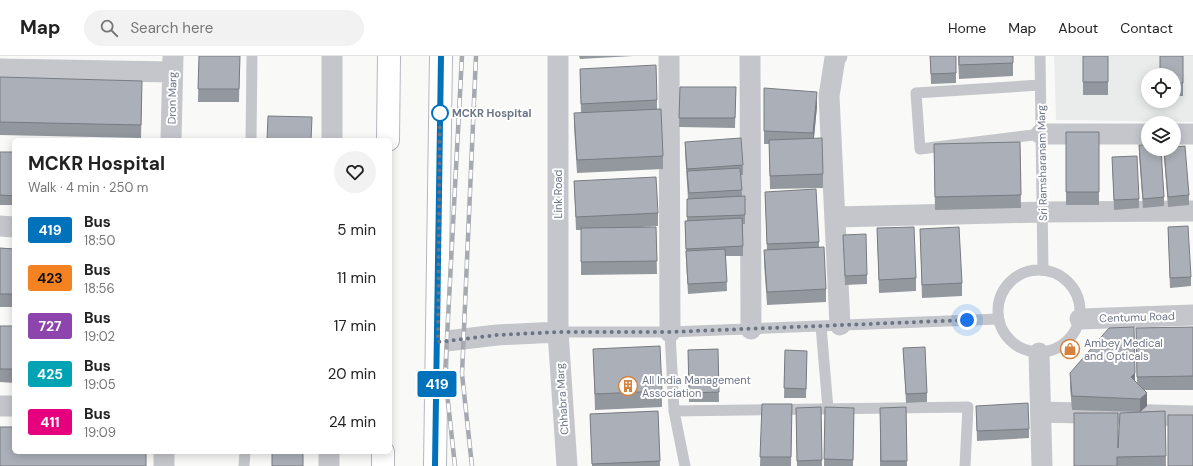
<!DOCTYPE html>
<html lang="en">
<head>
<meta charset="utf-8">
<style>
	:root { --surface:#fff; --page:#f2f2f2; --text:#222; --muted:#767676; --line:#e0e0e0 }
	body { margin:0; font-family:"DM Sans",sans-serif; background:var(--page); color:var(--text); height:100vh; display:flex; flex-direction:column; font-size:15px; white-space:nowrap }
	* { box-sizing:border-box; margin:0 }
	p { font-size:13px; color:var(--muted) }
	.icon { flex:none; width:22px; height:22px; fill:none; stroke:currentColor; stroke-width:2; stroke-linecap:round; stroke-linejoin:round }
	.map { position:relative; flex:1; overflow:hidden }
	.drawer { position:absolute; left:12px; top:82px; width:380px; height:316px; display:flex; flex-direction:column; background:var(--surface); border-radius:6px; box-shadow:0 2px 10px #0003 }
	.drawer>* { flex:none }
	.badge { padding:0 8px; border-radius:3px; font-size:14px; line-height:26px }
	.buttons { position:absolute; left:1141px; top:12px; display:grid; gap:8px }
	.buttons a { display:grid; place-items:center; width:40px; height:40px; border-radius:50%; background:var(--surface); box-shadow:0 2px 10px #0003; font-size:20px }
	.you { position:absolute; width:20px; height:20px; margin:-10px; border:3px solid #fff; border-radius:50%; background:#1a73e8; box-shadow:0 0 0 6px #1a73e833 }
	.map>.badge { position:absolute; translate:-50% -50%; box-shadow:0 0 0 2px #fff }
	.round { display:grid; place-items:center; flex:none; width:42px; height:42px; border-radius:21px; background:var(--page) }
	.summary { display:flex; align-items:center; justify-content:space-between; height:68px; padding:0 16px }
	h1 { font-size:19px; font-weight:700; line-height:30px }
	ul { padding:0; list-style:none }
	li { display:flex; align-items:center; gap:12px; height:48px; padding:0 16px }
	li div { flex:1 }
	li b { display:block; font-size:15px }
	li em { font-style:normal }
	li .badge { min-width:44px; font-weight:700; text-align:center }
	header { display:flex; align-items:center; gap:24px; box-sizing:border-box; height:56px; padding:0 20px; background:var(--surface); border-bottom:1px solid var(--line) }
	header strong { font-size:19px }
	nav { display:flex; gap:22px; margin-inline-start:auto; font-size:14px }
	.search { width:280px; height:36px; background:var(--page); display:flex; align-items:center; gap:10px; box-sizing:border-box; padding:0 14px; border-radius:22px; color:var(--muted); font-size:15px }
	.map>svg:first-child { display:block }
	.built { fill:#eaebeb; fill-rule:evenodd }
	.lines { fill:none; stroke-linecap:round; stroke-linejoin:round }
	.secondary-casing { stroke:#b4b8be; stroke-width:24 }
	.service { stroke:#c4c6cb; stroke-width:11 }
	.minor { stroke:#c4c6cb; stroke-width:21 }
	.secondary { stroke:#fff; stroke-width:22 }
	.rail-casing { stroke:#a6a9b0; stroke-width:4.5 }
	.rail { stroke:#fff; stroke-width:3; stroke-dasharray:9; stroke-linecap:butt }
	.wall { fill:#93979e }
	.shaded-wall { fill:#787b81 }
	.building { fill:#abb0b8; stroke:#787b81 }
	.line-casing { stroke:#fff; stroke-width:9 }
	.line { stroke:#0072bc; stroke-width:6 }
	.walk { stroke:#6c7586; stroke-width:4; stroke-dasharray:0 7.2 }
	.stop-dot { fill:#fff; stroke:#0072bc; stroke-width:2 }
	.labels { text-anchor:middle; stroke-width:4; stroke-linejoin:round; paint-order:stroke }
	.street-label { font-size:11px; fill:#6c7586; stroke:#fff }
	.stop-label { font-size:11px; font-weight:bold; fill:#6c7586; stroke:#fff; text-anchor:start }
	.poi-label { font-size:11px; fill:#6c7586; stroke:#fff; text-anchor:start }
</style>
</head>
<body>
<header>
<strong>Map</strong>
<div class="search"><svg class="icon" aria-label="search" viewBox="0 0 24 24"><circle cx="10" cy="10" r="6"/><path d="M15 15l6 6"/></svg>Search here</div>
<nav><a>Home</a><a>Map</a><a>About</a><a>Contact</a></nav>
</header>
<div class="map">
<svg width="1193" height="410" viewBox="0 0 1193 410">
	<rect width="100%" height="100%" fill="#f9faf8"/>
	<path class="built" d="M1054 0H1193V66L1056 64ZM1148 19H1174V45H1148Z"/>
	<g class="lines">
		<defs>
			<path id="secondary" d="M388 84 389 0
				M383 410V396
				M435 410 441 0"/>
		</defs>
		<use href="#secondary" class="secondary-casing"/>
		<path class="service" d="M1040 0 1043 214
			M1040 29 916 37 920 93 1041 78
			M251 84 252 0
			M998 255a41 41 0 1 1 82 0a41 41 0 1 1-82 0Z
			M821 270 828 353
			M558 276H670L998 263
			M670 276 674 355 685 410
			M674 355 968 351 965 410
			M244 410 245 396"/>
		<path class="minor" d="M558 0V276L567 410
			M669 0 670 276
			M750 0 751 273
			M837 0 835 2 829 40 840 269
			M0 13 172 16
			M1041 78H1148
			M1174 78H1193
			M171 84 173 0
			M332 84V0
			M835 161 1043 156 1193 155
			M0 170 14 171
			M1080 263 1193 259
			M438 286 497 279 558 276
			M1039 297 1042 410
			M0 350H14
			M1042 356 1193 360
			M164 410V396
			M329 410V396"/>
		<use href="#secondary" class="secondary"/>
		<defs>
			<path id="rail" d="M455 410 445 319 462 0
				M472 410 462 318 476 0"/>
		</defs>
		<use href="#rail" class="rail-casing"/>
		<use href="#rail" class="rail"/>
	</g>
	<path class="wall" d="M199 0H240L239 46H198Z
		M579 0H633L580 3Z
		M930 0H956V27L931 28Z
		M958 0H1013V20L959 23Z
		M1083 0H1108V39H1083Z
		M1183 0V40H1174V19Z
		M580 13 657 44V53L663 100V113L577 117 574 70V57H581Z
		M0 21 142 38 141 82 0 79Z
		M680 31H736L735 72 679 71Z
		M764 32 817 50 814 82 823 118V132L770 133 769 88H764Z
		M1066 76H1099V149H1066Z
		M685 86 743 109V119H741L742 140 745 159V168H743V200H726L727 235 688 238 686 204 685 165H687V143H688L685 96Z
		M1020 86 1021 152 935 154 934 88Z
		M1139 89 1164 141V150L1143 152 1139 99Z
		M1164 93 1189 139V149L1168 151 1164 101Z
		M0 96H14V149H0Z
		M1112 101 1139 143V152L1114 154Z
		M574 125 658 157V170L623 172 656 171 657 218 581 219V174H576Z
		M765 136 819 186V191L826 233V246L767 249 764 207V194H767Z
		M1168 171 1191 221V230L1170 232Z
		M877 172 916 222V235L879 237Z
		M920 173 962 227V240L922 242Z
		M843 179 867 219V228L845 229Z
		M0 192 14 193V251H0Z
		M0 270H14V327L0 326Z
		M1193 271V334H1144L1147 350 1140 356 1165 355 1166 410H1074L1118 392 1140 356 1072 354 1070 331V317L1135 325 1137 327 1136 272Z
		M903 292 927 337V346L906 347Z
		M593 293 662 335V351L595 354Z
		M718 293 719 346H689L688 294Z
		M785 294 807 295 806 342H784Z
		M762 348H792L791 410H760Z
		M976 350 1029 373V382L977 385Z
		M821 351 822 410H797L796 352Z
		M825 351 854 362 853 410H824Z
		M906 351 907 410H880V352Z
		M658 355 660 410H592L590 358Z"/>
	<path class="shaded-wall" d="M817 36V50L813 90V77Z
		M1135 317V331L1131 321Z
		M1147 337V350L1140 356V343Z"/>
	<path class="building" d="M199 0H240L239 33H198Z
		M930 0H956V17L931 18Z
		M959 0H1013V7L959 9Z
		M1083 0H1108V26H1083Z
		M1160 0H1183V27H1174V19H1160Z
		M656 9 657 44 581 48 580 13Z
		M0 21 142 25 141 69 0 66Z
		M680 31H736L735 62H679Z
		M764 32 817 36 813 77 764 75Z
		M661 53 663 100 577 104 574 57Z
		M268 60 312 61 311 84H267Z
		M1066 76H1099V136H1066Z
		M741 82 743 109 687 113 685 86Z
		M822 82 823 118 770 120 769 84Z
		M1020 86 1021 139 935 141 934 88Z
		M1139 89H1148V93H1161L1164 141 1143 143Z
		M1185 90 1189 139 1168 141 1164 93H1174V91Z
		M0 96H14V140L0 139Z
		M1137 100 1139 143 1114 144 1112 101Z
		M740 112 742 134 689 137 687 115Z
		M656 121 658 157 576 161 574 125Z
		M816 133 819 186 767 188 765 136Z
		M745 140V159L687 161V143Z
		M742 162 743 190 686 193 685 165Z
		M1188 170 1191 221 1170 222 1168 171Z
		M656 171 657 205 581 206V172Z
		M914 171 916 222 879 224 877 172Z
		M959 171 962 227 922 229 920 173Z
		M866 178 867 219 845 220 843 179Z
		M824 191 826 233 767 236 764 194Z
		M0 192 14 193V238H0Z
		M725 193 727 226 688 228 686 195Z
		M0 270H14V313H0Z
		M1134 271 1135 317 1131 321 1147 337 1140 343 1072 340 1070 317 1109 272Z
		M1193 271V320L1137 321 1136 272Z
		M660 290 662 335 595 338 593 293Z
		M925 291 927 337 906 338 903 292Z
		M718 293 719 336 689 337 688 294Z
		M785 294 807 295 806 333 784 332Z
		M1028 347 1029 373 977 375 976 350Z
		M762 348H792L791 401H760Z
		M821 351 822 404 797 405 796 352Z
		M825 351 854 352 853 404 824 403Z
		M906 351 907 405H881L880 352Z
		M658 355 660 405 592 408 590 358Z
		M1165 355 1166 400 1117 401V410H1074V357H1118V392L1120 357Z
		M1168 359H1193V410H1168Z
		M0 371H14V396H146V410H0Z
		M272 396H303V410H272Z"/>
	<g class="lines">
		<defs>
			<path id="line" d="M435 410 441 0"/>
		</defs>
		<use href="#line" class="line-casing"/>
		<use href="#line" class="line"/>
		<path class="walk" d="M440 57 438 286 497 279 558 276H670L967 264"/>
	</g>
	<defs>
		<symbol id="shop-ring" viewBox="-11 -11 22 22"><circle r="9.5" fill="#fff" stroke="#d4823e" stroke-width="1.5"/><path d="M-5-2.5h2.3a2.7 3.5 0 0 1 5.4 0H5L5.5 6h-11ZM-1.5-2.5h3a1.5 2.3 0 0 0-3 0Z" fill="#d4823e"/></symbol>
		<symbol id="building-ring" viewBox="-11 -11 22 22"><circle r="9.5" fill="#fff" stroke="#d4823e" stroke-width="1.5"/><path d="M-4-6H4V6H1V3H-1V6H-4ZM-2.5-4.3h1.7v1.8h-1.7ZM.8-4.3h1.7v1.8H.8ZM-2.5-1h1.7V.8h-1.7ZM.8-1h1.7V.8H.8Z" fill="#d4823e"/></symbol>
	</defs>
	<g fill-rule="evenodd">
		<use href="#shop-ring" x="1059" y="282" width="22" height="22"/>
		<use href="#building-ring" x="617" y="319" width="22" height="22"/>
	</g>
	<circle class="stop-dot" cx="440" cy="57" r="8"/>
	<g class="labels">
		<g class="street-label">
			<text transform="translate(172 42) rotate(-89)" y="4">Dron Marg</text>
			<text transform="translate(1042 107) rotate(-91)" y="4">Sri Ramsharanam Marg</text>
			<text transform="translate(558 138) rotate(-90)" y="4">Link Road</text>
			<text transform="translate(1137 261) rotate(-2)" y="4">Centumu Road</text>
			<text transform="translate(562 343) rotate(-94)" y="4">Chhabra Marg</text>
		</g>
		<g class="stop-label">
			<text x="452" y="61">MCKR Hospital</text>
		</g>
		<g class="poi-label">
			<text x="1084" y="291">Ambey Medical<tspan x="1084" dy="13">and Opticals</tspan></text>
			<text x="642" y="328">All India Management<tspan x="642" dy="13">Association</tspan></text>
		</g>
	</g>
</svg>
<div class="buttons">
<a><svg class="icon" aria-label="locate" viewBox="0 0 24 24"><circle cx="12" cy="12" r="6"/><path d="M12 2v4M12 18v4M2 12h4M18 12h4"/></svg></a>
<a><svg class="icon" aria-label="layers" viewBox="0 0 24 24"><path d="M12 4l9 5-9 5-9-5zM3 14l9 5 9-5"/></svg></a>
</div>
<div class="you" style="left:967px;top:264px"></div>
<b class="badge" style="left:437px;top:328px;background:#0072bc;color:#fff">419</b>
<section class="drawer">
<div class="summary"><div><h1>MCKR Hospital</h1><p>Walk · 4 min · 250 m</p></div><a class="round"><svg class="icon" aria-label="heart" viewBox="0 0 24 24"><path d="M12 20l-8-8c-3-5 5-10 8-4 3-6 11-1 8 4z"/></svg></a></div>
<ul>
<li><span class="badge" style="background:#0072bc;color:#fff">419</span><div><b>Bus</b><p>18:50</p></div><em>5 min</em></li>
<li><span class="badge" style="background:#f58220;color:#111">423</span><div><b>Bus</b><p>18:56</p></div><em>11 min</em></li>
<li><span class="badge" style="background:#8e44ad;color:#fff">727</span><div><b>Bus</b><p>19:02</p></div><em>17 min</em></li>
<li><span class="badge" style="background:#00a3b4;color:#fff">425</span><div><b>Bus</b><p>19:05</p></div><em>20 min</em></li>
<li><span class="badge" style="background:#e6007e;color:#fff">411</span><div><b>Bus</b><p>19:09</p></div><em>24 min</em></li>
</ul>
</section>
</div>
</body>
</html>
